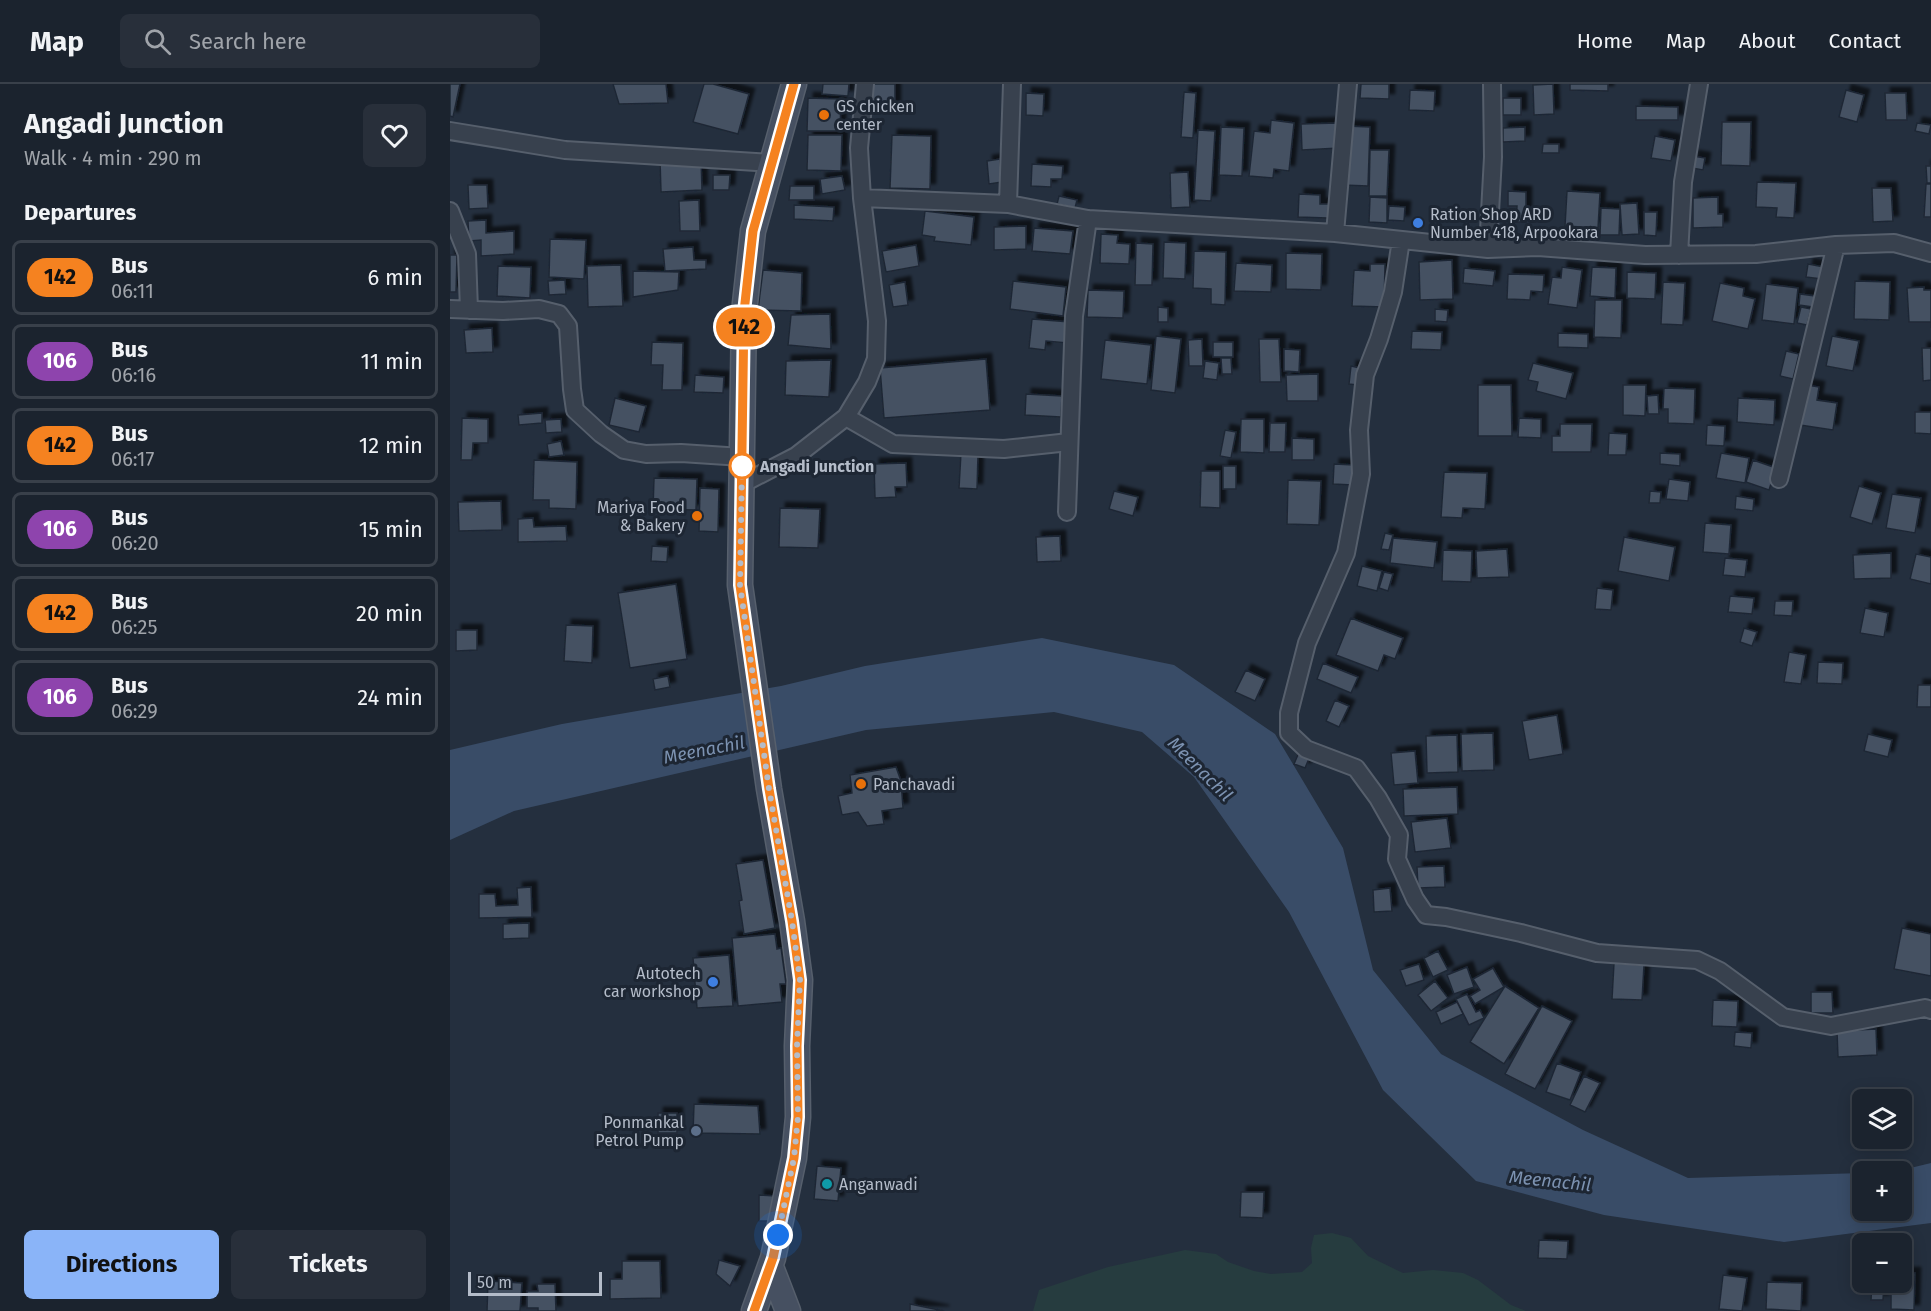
<!DOCTYPE html>
<html lang="en">
<head>
<meta charset="utf-8">
<style>
	:root { --surface:#1b232e; --page:#282f3a; --text:#f1f3f6; --muted:#a0a4aa; --line:#39404a; --accent:#8ab4f8 }
	body { margin:0; font-family:"Fira Sans",sans-serif; background:var(--page); color:var(--text); height:100vh; display:flex; flex-direction:column; font-size:22px; white-space:nowrap }
	* { box-sizing:border-box; margin:0 }
	p { font-size:20px; color:var(--muted) }
	.icon { flex:none; width:33px; height:33px; fill:none; stroke:currentColor; stroke-width:2; stroke-linecap:round; stroke-linejoin:round }
	.map { position:relative; flex:1; overflow:hidden }
	.side { display:flex; flex-direction:column; background:var(--surface); width:450px }
	.side>* { flex:none }
	.badge { padding:0 12px; border-radius:20px; font-size:21px; line-height:39px }
	.controls { position:absolute; left:1402px; top:1005px; display:grid; gap:12px }
	.controls a { display:grid; place-items:center; width:60px; height:60px; border-radius:9px; background:var(--surface); box-shadow:0 3px 15px #0003,0 0 0 2px var(--line); font-size:30px }
	.scale { position:absolute; left:18px; bottom:15px; width:134px; box-sizing:border-box; padding-left:6px; border:3px solid #b4bcc9; border-top:0; font-size:16px; line-height:21px; white-space:nowrap; color:#b4bcc9; -webkit-text-stroke:4px #1d2633; paint-order:stroke }
	.you { position:absolute; width:30px; height:30px; margin:-15px; border:4px solid #fff; border-radius:50%; background:#1a73e8; box-shadow:0 0 0 9px #1a73e833 }
	.map>.badge { position:absolute; translate:-50% -50%; box-shadow:0 0 0 3px #fff }
	h2 { padding:0 24px; font-size:22px; line-height:54px }
	.round { display:grid; place-items:center; flex:none; width:63px; height:63px; border-radius:9px; background:var(--page) }
	.headline { display:flex; align-items:center; justify-content:space-between; height:102px; padding:0 24px }
	h1 { font-size:28px; font-weight:700; line-height:45px }
	.cta { display:flex; gap:12px; margin-top:auto; padding:12px 24px }
	.cta a { flex:1; height:69px; border-radius:9px; background:var(--accent); color:#111; font-size:24px; font-weight:700; line-height:69px; text-align:center }
	.cta a+a { background:var(--page); color:var(--text) }
	ul { padding:0; list-style:none }
	li { display:flex; align-items:center; gap:18px; height:75px; margin:0 12px 9px; padding:0 12px; border:3px solid var(--line); border-radius:9px }
	li div { flex:1 }
	li b { display:block; font-size:22px }
	li em { font-style:normal }
	li .badge { min-width:66px; font-weight:700; text-align:center }
	header { display:flex; align-items:center; gap:36px; box-sizing:border-box; height:84px; padding:0 30px; background:var(--surface); border-bottom:2px solid var(--line) }
	header strong { font-size:28px }
	nav { display:flex; gap:33px; margin-inline-start:auto; font-size:21px }
	.search { width:420px; height:54px; background:var(--page); display:flex; align-items:center; gap:15px; box-sizing:border-box; padding:0 21px; border-radius:9px; color:var(--muted); font-size:22px }
	main { display:flex; flex:1; min-height:0 }
	.map>svg:first-child { display:block }
	.green { fill:#263c3f }
	.water { fill:#394c67 }
	.building { fill:#455162; stroke:#1f2835; stroke-width:1.5; filter:url(#shadow) }
	.lines { fill:none; stroke-linecap:round; stroke-linejoin:round }
	.minor-casing { stroke:#565f6c; stroke-width:20 }
	.secondary-casing { stroke:#565f6c; stroke-width:27 }
	.minor { stroke:#38414e; stroke-width:16 }
	.secondary { stroke:#465061; stroke-width:24 }
	.line-casing { stroke:#fff; stroke-width:14 }
	.line { stroke:#f58220; stroke-width:9 }
	.walk { stroke:#b4bcc9; stroke-width:6; stroke-dasharray:0 10.8 }
	.food-dot { fill:#e8710a; stroke:#1d2633; stroke-width:2 }
	.shop-dot { fill:#3f7fe0; stroke:#1d2633; stroke-width:2 }
	.stop-dot { fill:#fff; stroke:#f58220; stroke-width:3 }
	.service-dot { fill:#5c6f8a; stroke:#1d2633; stroke-width:2 }
	.culture-dot { fill:#0f9aa8; stroke:#1d2633; stroke-width:2 }
	.labels { text-anchor:middle; stroke-width:6; stroke-linejoin:round; paint-order:stroke }
	.poi-label { font-size:16px; fill:#b4bcc9; stroke:#1d2633; text-anchor:start }
	.stop-label { font-size:16px; font-weight:bold; fill:#b4bcc9; stroke:#1d2633; text-anchor:start }
	.water-label { font-size:18px; font-style:italic; fill:#7c92b1; stroke:#1d2633 }
</style>
</head>
<body>
<header>
<strong>Map</strong>
<div class="search"><svg class="icon" aria-label="search" viewBox="0 0 24 24"><circle cx="10" cy="10" r="6"/><path d="M15 15l6 6"/></svg>Search here</div>
<nav><a>Home</a><a>Map</a><a>About</a><a>Contact</a></nav>
</header>
<main>
<section class="side">
<div class="headline"><div><h1>Angadi Junction</h1><p>Walk · 4 min · 290 m</p></div><a class="round"><svg class="icon" aria-label="heart" viewBox="0 0 24 24"><path d="M12 20l-8-8c-3-5 5-10 8-4 3-6 11-1 8 4z"/></svg></a></div>
<h2>Departures</h2>
<ul>
<li><span class="badge" style="background:#f58220;color:#111">142</span><div><b>Bus</b><p>06:11</p></div><em>6 min</em></li>
<li><span class="badge" style="background:#8e44ad;color:#fff">106</span><div><b>Bus</b><p>06:16</p></div><em>11 min</em></li>
<li><span class="badge" style="background:#f58220;color:#111">142</span><div><b>Bus</b><p>06:17</p></div><em>12 min</em></li>
<li><span class="badge" style="background:#8e44ad;color:#fff">106</span><div><b>Bus</b><p>06:20</p></div><em>15 min</em></li>
<li><span class="badge" style="background:#f58220;color:#111">142</span><div><b>Bus</b><p>06:25</p></div><em>20 min</em></li>
<li><span class="badge" style="background:#8e44ad;color:#fff">106</span><div><b>Bus</b><p>06:29</p></div><em>24 min</em></li>
</ul>
<div class="cta"><a>Directions</a><a>Tickets</a></div>
</section>
<div class="map">
<svg width="1481" height="1227" viewBox="0 0 1481 1227">
	<defs>
		<filter id="shadow"><feDropShadow dx="5.5" dy="-5.5" stdDeviation="1.5" flood-color="#0009"/></filter>
	</defs>
	<rect width="100%" height="100%" fill="#242f3e"/>
	<path class="green" d="M882 1149 901 1154 918 1172 953 1189 983 1186 1013 1189 1028 1196 1061 1221 1076 1227H583L589 1206 658 1183 735 1166 766 1170 778 1178 804 1187 821 1190 852 1188 862 1179 861 1164 864 1151Z"/>
	<path class="water" d="M592 554 724 581 825 650 893 764 923 886 991 970 1133 1046 1238 1094 1413 1089V1126H1452V1088L1448 1087 1481 1079V1139L1334 1158 1154 1131 1026 1097 933 1006 839 828 744 693 692 648 604 628 416 646 64 727 0 756V666L112 640 331 602 415 582Z"/>
	<path class="building" d="M0 0H10L3 33 0 32Z
		M163 0H216L218 19 169 20Z
		M254 0H263L299 10 288 50 243 38Z
		M373 0H399L398 12 372 10Z
		M418 0H445V23L417 22Z
		M911 0H939V15L910 14Z
		M1103 0 1104 30 1084 31 1083 1Z
		M1120 0H1158V7L1120 6Z
		M960 6 985 7 984 27 959 26Z
		M1396 6 1414 11 1407 38 1389 33Z
		M734 8 746 9 743 54 731 53Z
		M576 9 594 10 593 32 576 31Z
		M1435 9H1456L1457 36H1436Z
		M358 14 391 15 390 47H357Z
		M1053 14H1071V31H1053Z
		M1186 22 1228 23V36H1186Z
		M821 36 844 39 839 87 824 85 823 94 799 92 804 47 820 49Z
		M1272 38H1301L1300 82 1271 81Z
		M888 39 889 64 852 66 851 40Z
		M1467 39 1481 41 1479 50 1465 47Z
		M895 42 920 43 918 102 893 101Z
		M771 43 794 44 792 92 769 91Z
		M1075 43V57L1053 58V44Z
		M748 46 765 47 761 117 744 116Z
		M358 51H392L391 87 357 86Z
		M442 51 481 52 480 105 440 104Z
		M1205 52 1225 56 1221 77 1201 74Z
		M1093 60H1109V69H1092Z
		M920 66H939L937 112H919Z
		M1243 72 1255 74 1253 86 1242 84Z
		M251 75 252 106 211 108 210 76Z
		M550 75 552 98 539 100 537 77Z
		M582 80 613 82 612 95H601V103L581 102Z
		M1476 82H1481V99H1477Z
		M738 88 740 123 721 124 720 89Z
		M263 91H280L279 106H263Z
		M392 92 395 106 372 110 370 95Z
		M1307 98 1346 99 1344 134 1326 133 1327 124 1306 123Z
		M1476 100H1481V133H1474Z
		M18 101H37L38 124 19 125Z
		M340 102H364V116H339Z
		M1422 104H1441L1443 137 1423 138Z
		M1058 107 1076 108V138H1066L1067 122H1058Z
		M1117 107 1150 109 1148 144 1115 142Z
		M849 110 870 111V120H879L878 134 848 133Z
		M609 112 627 116 625 124 607 120Z
		M920 113 937 114V139L919 138Z
		M1268 113V130H1273V143L1243 144V114Z
		M249 116 250 147H230L229 117Z
		M1187 119 1189 150 1172 151 1170 120Z
		M344 121 384 123 383 137 344 135Z
		M939 122 955 123 954 137 938 136Z
		M1151 124 1170 125 1169 151H1150Z
		M475 127 524 133 521 161 484 157 485 153 472 151Z
		M1194 128H1207L1206 152 1194 151Z
		M36 136V149L64 147V170L31 172V156L19 157 18 137Z
		M576 142V165L544 166V143Z
		M584 144 623 147 620 170 582 167Z
		M651 150 668 151 667 159 680 160 679 180 650 179Z
		M100 155 136 156 134 195 99 193Z
		M714 158 736 159 735 195 713 194Z
		M686 159 703 160 702 201H685Z
		M466 161 469 182 436 188 432 167Z
		M243 163 244 176H256V185L215 187 213 165Z
		M744 167 776 168 775 221 761 220V205L743 204Z
		M836 169 872 170 871 206 836 205Z
		M0 171H7L6 208H0Z
		M1002 176 1003 215 970 216 969 178Z
		M786 179 822 181 821 208 784 207Z
		M920 180H935L934 223 902 222 904 186 920 187Z
		M1358 180 1374 183 1372 195 1356 193Z
		M171 181 173 222 138 223 137 182Z
		M48 182 81 183 80 214 47 212Z
		M1112 183 1132 186 1127 224 1098 220 1102 193 1111 194Z
		M1142 183 1166 184 1165 214 1140 212Z
		M1014 184 1045 187 1043 202 1013 199Z
		M313 186 352 189 351 227 308 226Z
		M183 187 229 188 228 206 183 213Z
		M1177 188 1206 189 1205 215 1177 214Z
		M1058 190 1094 191 1093 208 1081 207 1080 216 1057 215Z
		M115 196 116 210 99 211 98 197Z
		M563 197 616 203 613 232 560 225Z
		M1405 197 1440 198 1439 236 1404 235Z
		M455 198 458 221 443 223 439 201Z
		M1213 198 1235 199 1233 241 1211 240Z
		M1270 199 1294 204 1293 212 1305 215 1298 245 1262 237Z
		M1316 200 1348 204 1344 240 1312 236Z
		M1474 203V206H1481V244V238H1459L1457 204Z
		M638 206 674 207 673 234 637 233Z
		M1350 210 1365 212 1363 223 1349 221Z
		M1145 216H1172L1171 254 1144 253Z
		M708 223 718 224V238H708Z
		M1351 223 1361 225 1357 241 1347 239Z
		M985 225 998 226 997 238 985 237Z
		M380 230 381 265 338 261 341 231Z
		M582 235 620 238 618 259 596 257 595 266 579 264Z
		M42 244 43 268 16 269 14 246Z
		M962 247 992 248 991 266 961 265Z
		M1108 249 1138 250V264L1108 263Z
		M706 252 731 255 725 309 701 306Z
		M1382 252 1409 257 1403 287 1376 282Z
		M752 255 753 282H739L738 256Z
		M809 255H829L831 298H810Z
		M655 256 701 261 697 300 651 295Z
		M202 258 233 259 232 306H212L213 281H201Z
		M763 258H783V273H763Z
		M1472 264H1481V296L1473 297Z
		M834 265 850 266 849 288 834 287Z
		M1336 267 1349 270 1343 295 1330 292Z
		M771 274H781L782 290H772Z
		M536 275 540 326 434 334 430 284Z
		M381 276 379 313 335 311 336 277Z
		M755 277 769 279 767 296 753 294Z
		M1083 279 1123 289 1116 315 1086 307 1088 298 1078 296Z
		M901 282 910 284 907 301 899 300Z
		M868 290V317H837L836 291Z
		M245 291 274 293 273 309 244 308Z
		M1028 301H1061L1062 352H1028Z
		M1173 301H1196L1195 332 1173 331Z
		M1357 301 1369 303 1367 316 1387 319 1383 346 1350 341Z
		M1214 304 1245 305 1244 340 1218 339V325H1213Z
		M576 310 612 312 611 333 575 331Z
		M1208 311 1209 330H1198L1197 312Z
		M165 314 196 322 189 348 159 341Z
		M1288 314 1325 316 1324 341 1287 338Z
		M1465 328H1481V350L1465 349Z
		M92 329V339L69 341 68 331Z
		M12 334 38 335V359H23L22 376H11Z
		M1069 334 1091 335V354L1068 353Z
		M111 335 112 348 96 349 95 336Z
		M791 335H814V369L790 368Z
		M820 339H836L835 368H819Z
		M1110 340H1142L1141 368H1102V352H1110Z
		M1257 341 1275 342 1274 362 1256 361Z
		M775 346 786 348 781 374 770 372Z
		M1159 349 1177 350 1176 371H1158Z
		M842 354 864 355V376H842Z
		M111 357 114 371 99 373 97 360Z
		M511 369 528 370 527 405 509 404Z
		M1210 369 1230 370V382L1210 380Z
		M1271 369 1299 374 1295 399 1266 394Z
		M84 376 127 378 126 425 99 424V416H83Z
		M1303 376 1326 384 1319 406 1296 398Z
		M456 379 457 403H445L446 413 425 414 424 380Z
		M884 380 904 381 903 401 883 400Z
		M773 382H786V405H773Z
		M751 387H770V424L750 423Z
		M994 388 1037 389 1035 425 1013 424 1012 434 991 433Z
		M204 394 247 395 246 426 203 425Z
		M1219 395 1240 398 1238 417 1216 415Z
		M838 396 871 397 869 441 837 440Z
		M1409 402 1431 409 1422 440 1400 433Z
		M250 404 269 405 268 448 249 447Z
		M664 407 688 413 683 432 659 425Z
		M1200 407 1211 408 1210 419H1199Z
		M1442 410 1471 414 1465 449 1436 444Z
		M1286 412 1304 415 1303 427 1285 425Z
		M51 417 52 446 9 447 8 418Z
		M330 424 370 425 368 464 329 463Z
		M83 434 84 443 116 442 117 457 68 458V435Z
		M1255 439 1281 441 1279 470 1253 468Z
		M935 449 943 451 939 466 931 465Z
		M610 452 611 477 587 478 586 453Z
		M1174 453 1225 463 1219 497 1168 487Z
		M943 454 987 458 984 484 940 479Z
		M202 462 218 463 217 478 201 477Z
		M1057 465 1059 493 1027 494 1026 467Z
		M993 466 1022 467 1021 498 992 497Z
		M1441 469V494L1404 495 1403 471Z
		M1466 470 1481 473V500L1460 495Z
		M1275 474 1297 476 1295 493 1273 491Z
		M912 482 932 487 927 507 907 502Z
		M934 488 943 490 938 507 929 504Z
		M226 500 237 575 180 584 168 509Z
		M1147 504 1163 506 1161 526 1145 525Z
		M1280 512 1304 514 1302 530 1278 528Z
		M1325 517H1343L1342 532 1324 531Z
		M1415 524 1438 529 1434 553 1410 549Z
		M901 534 953 554 945 575 934 571 928 587 886 571Z
		M116 541 143 542 142 579 114 577Z
		M1294 544 1307 548 1302 562 1290 558Z
		M6 546H27V566L6 567Z
		M1339 568 1356 571 1351 600 1334 598Z
		M1368 578 1393 579 1392 600 1367 599Z
		M873 579 908 593 901 609 867 595Z
		M796 586 815 595 805 617 785 608Z
		M218 592 220 603 205 606 203 595Z
		M1468 601H1481V623H1467Z
		M885 616 899 622 889 643 876 637Z
		M1107 631 1113 670 1079 676 1072 637Z
		M1043 649 1044 686 1012 687 1011 650Z
		M1418 650 1442 656 1438 673 1414 667Z
		M1007 651 1008 688 977 689 976 652Z
		M850 666 861 670 855 684 844 680Z
		M965 667 968 699 944 701 941 669Z
		M446 683 451 697 453 724 432 727 434 740 417 742 408 728 392 731 388 712 402 709 400 691Z
		M1007 703 1008 730 954 732 953 705Z
		M997 734 1001 764 965 768 961 738Z
		M313 776 325 844 294 850 289 817 292 816 286 780Z
		M994 782 995 803 968 804 967 783Z
		M81 803 82 833 29 834V810H45L46 822 68 821 67 804Z
		M940 804 942 827 924 828 923 806Z
		M79 839V854L53 855V840Z
		M1452 844 1481 850V892L1444 885Z
		M325 850 327 865 331 864 336 900H330L332 918 288 922 282 854Z
		M988 867 998 886 983 893 974 874Z
		M279 871 283 922 247 924 243 874Z
		M1164 879 1194 881 1192 916 1162 915Z
		M969 880 974 896 956 902 950 886Z
		M1017 883 1024 903 1004 910 997 891Z
		M1043 884 1054 903 1025 920 1020 912 1030 906 1023 895Z
		M985 897 998 914 981 927 968 911Z
		M1055 902 1089 924 1054 980 1020 958Z
		M1361 908H1382L1383 929H1361Z
		M1017 910 1026 928 1030 926 1034 934 1019 941 1006 915Z
		M1263 916 1288 917 1287 943 1262 942Z
		M1007 918 1013 930 991 940 986 928Z
		M1092 922 1122 937 1085 1005 1055 990Z
		M1426 945 1427 971 1388 973 1387 947Z
		M1285 948 1302 949 1301 964 1284 962Z
		M1107 979 1131 988 1120 1016 1096 1008Z
		M1134 992 1150 999 1135 1028 1120 1021Z
		M244 1020 308 1022 310 1050 243 1049Z
		M208 1029H227V1049H208Z
		M367 1082 391 1084 388 1117 364 1115Z
		M791 1108H814L813 1134 790 1133Z
		M309 1111 326 1112 325 1137H309Z
		M1089 1156 1118 1157 1117 1175 1088 1174Z
		M269 1176 290 1182 280 1202 266 1190Z
		M172 1177H210L211 1214 160 1215V1195H172Z
		M1452 1189H1465L1464 1226 1441 1225V1198H1452Z
		M1273 1191 1297 1194 1292 1227 1269 1225Z
		M38 1197 72 1199 70 1227H37Z
		M1317 1198 1352 1199 1351 1227 1316 1225Z
		M1422 1198H1434L1433 1216H1421Z
		M87 1200H105L106 1227H88V1224H77V1207H88Z
		M460 1220 494 1227H460Z"/>
	<g class="lines">
		<defs>
			<path id="minor" d="M0 47 115 66 321 79
				M412 114 558 120 638 135 885 149 1038 165 1088 163 1195 171 1306 170 1386 161 1444 159 1481 169
				M558 120 562 0
				M0 127 17 170 19 226
				M885 149 898 0
				M951 156 943 208 929 255 915 291 909 346 911 390 896 469 857 559 839 629V649L856 665 906 684 928 714 949 751 947 775 965 815 976 831 996 833 1071 849 1147 869 1247 876 1270 887 1333 933 1381 942 1475 924 1481 926
				M1038 165 1043 73 1042 0
				M1229 171 1233 98 1249 0
				M0 225 53 227 89 225 109 230 118 242 122 305 125 326 151 350 174 366 196 370 231 369 292 373
				M396 333 443 360 554 365 619 358
				M1329 395 1386 161
				M292 400 346 372 396 333 417 298 426 275 427 237 412 114 409 64 415 0
				M617 428 624 232 638 135"/>
			<path id="secondary" d="M321 1183 338 1227
				M304 1227 323 1174 344 1074 348 1033 347 962 350 896 342 837 319 705 290 501 294 228 303 147 344 0"/>
		</defs>
		<use href="#minor" class="minor-casing"/>
		<use href="#secondary" class="secondary-casing"/>
		<use href="#minor" class="minor"/>
		<use href="#secondary" class="secondary"/>
	</g>
	<g class="lines">
		<defs>
			<path id="line" d="M304 1227 323 1174 344 1074 348 1033 347 962 350 896 342 837 319 705 290 501 294 228 303 147 344 0"/>
		</defs>
		<use href="#line" class="line-casing"/>
		<use href="#line" class="line"/>
		<path class="walk" d="M292 382 290 501 319 705 342 837 350 896 347 962 348 1033 344 1074 328 1151"/>
	</g>
	<g class="food-dot">
		<circle cx="374" cy="31" r="6"/>
		<circle cx="247" cy="432" r="6"/>
		<circle cx="411" cy="700" r="6"/>
	</g>
	<g class="shop-dot">
		<circle cx="968" cy="139" r="6"/>
		<circle cx="263" cy="898" r="6"/>
	</g>
	<circle class="stop-dot" cx="292" cy="382" r="12"/>
	<circle class="service-dot" cx="246" cy="1047" r="6"/>
	<circle class="culture-dot" cx="377" cy="1100" r="6"/>
	<g class="labels">
		<g class="poi-label">
			<text x="386" y="28">GS chicken<tspan x="386" dy="18">center</tspan></text>
			<text x="980" y="136">Ration Shop ARD<tspan x="980" dy="18">Number 418, Arpookara</tspan></text>
			<text x="235" y="429" text-anchor="end">Mariya Food<tspan x="235" dy="18">&amp; Bakery</tspan></text>
			<text x="423" y="706">Panchavadi</text>
			<text x="251" y="895" text-anchor="end">Autotech<tspan x="251" dy="18">car workshop</tspan></text>
			<text x="234" y="1044" text-anchor="end">Ponmankal<tspan x="234" dy="18">Petrol Pump</tspan></text>
			<text x="389" y="1106">Anganwadi</text>
		</g>
		<g class="stop-label">
			<text x="310" y="388">Angadi Junction</text>
		</g>
		<g class="water-label">
			<text transform="translate(254 666) rotate(-11)" y="6">Meenachil</text>
			<text transform="translate(750 685) rotate(45)" y="6">Meenachil</text>
			<text transform="translate(1100 1097) rotate(6)" y="6">Meenachil</text>
		</g>
	</g>
</svg>
<div class="controls">
<a><svg class="icon" aria-label="layers" viewBox="0 0 24 24"><path d="M12 4l9 5-9 5-9-5zM3 14l9 5 9-5"/></svg></a>
<a>+</a>
<a>−</a>
</div>
<div class="scale">50 m</div>
<div class="you" style="left:328px;top:1151px"></div>
<b class="badge" style="left:294px;top:243px;background:#f58220;color:#111">142</b>
</div>
</main>
</body>
</html>
